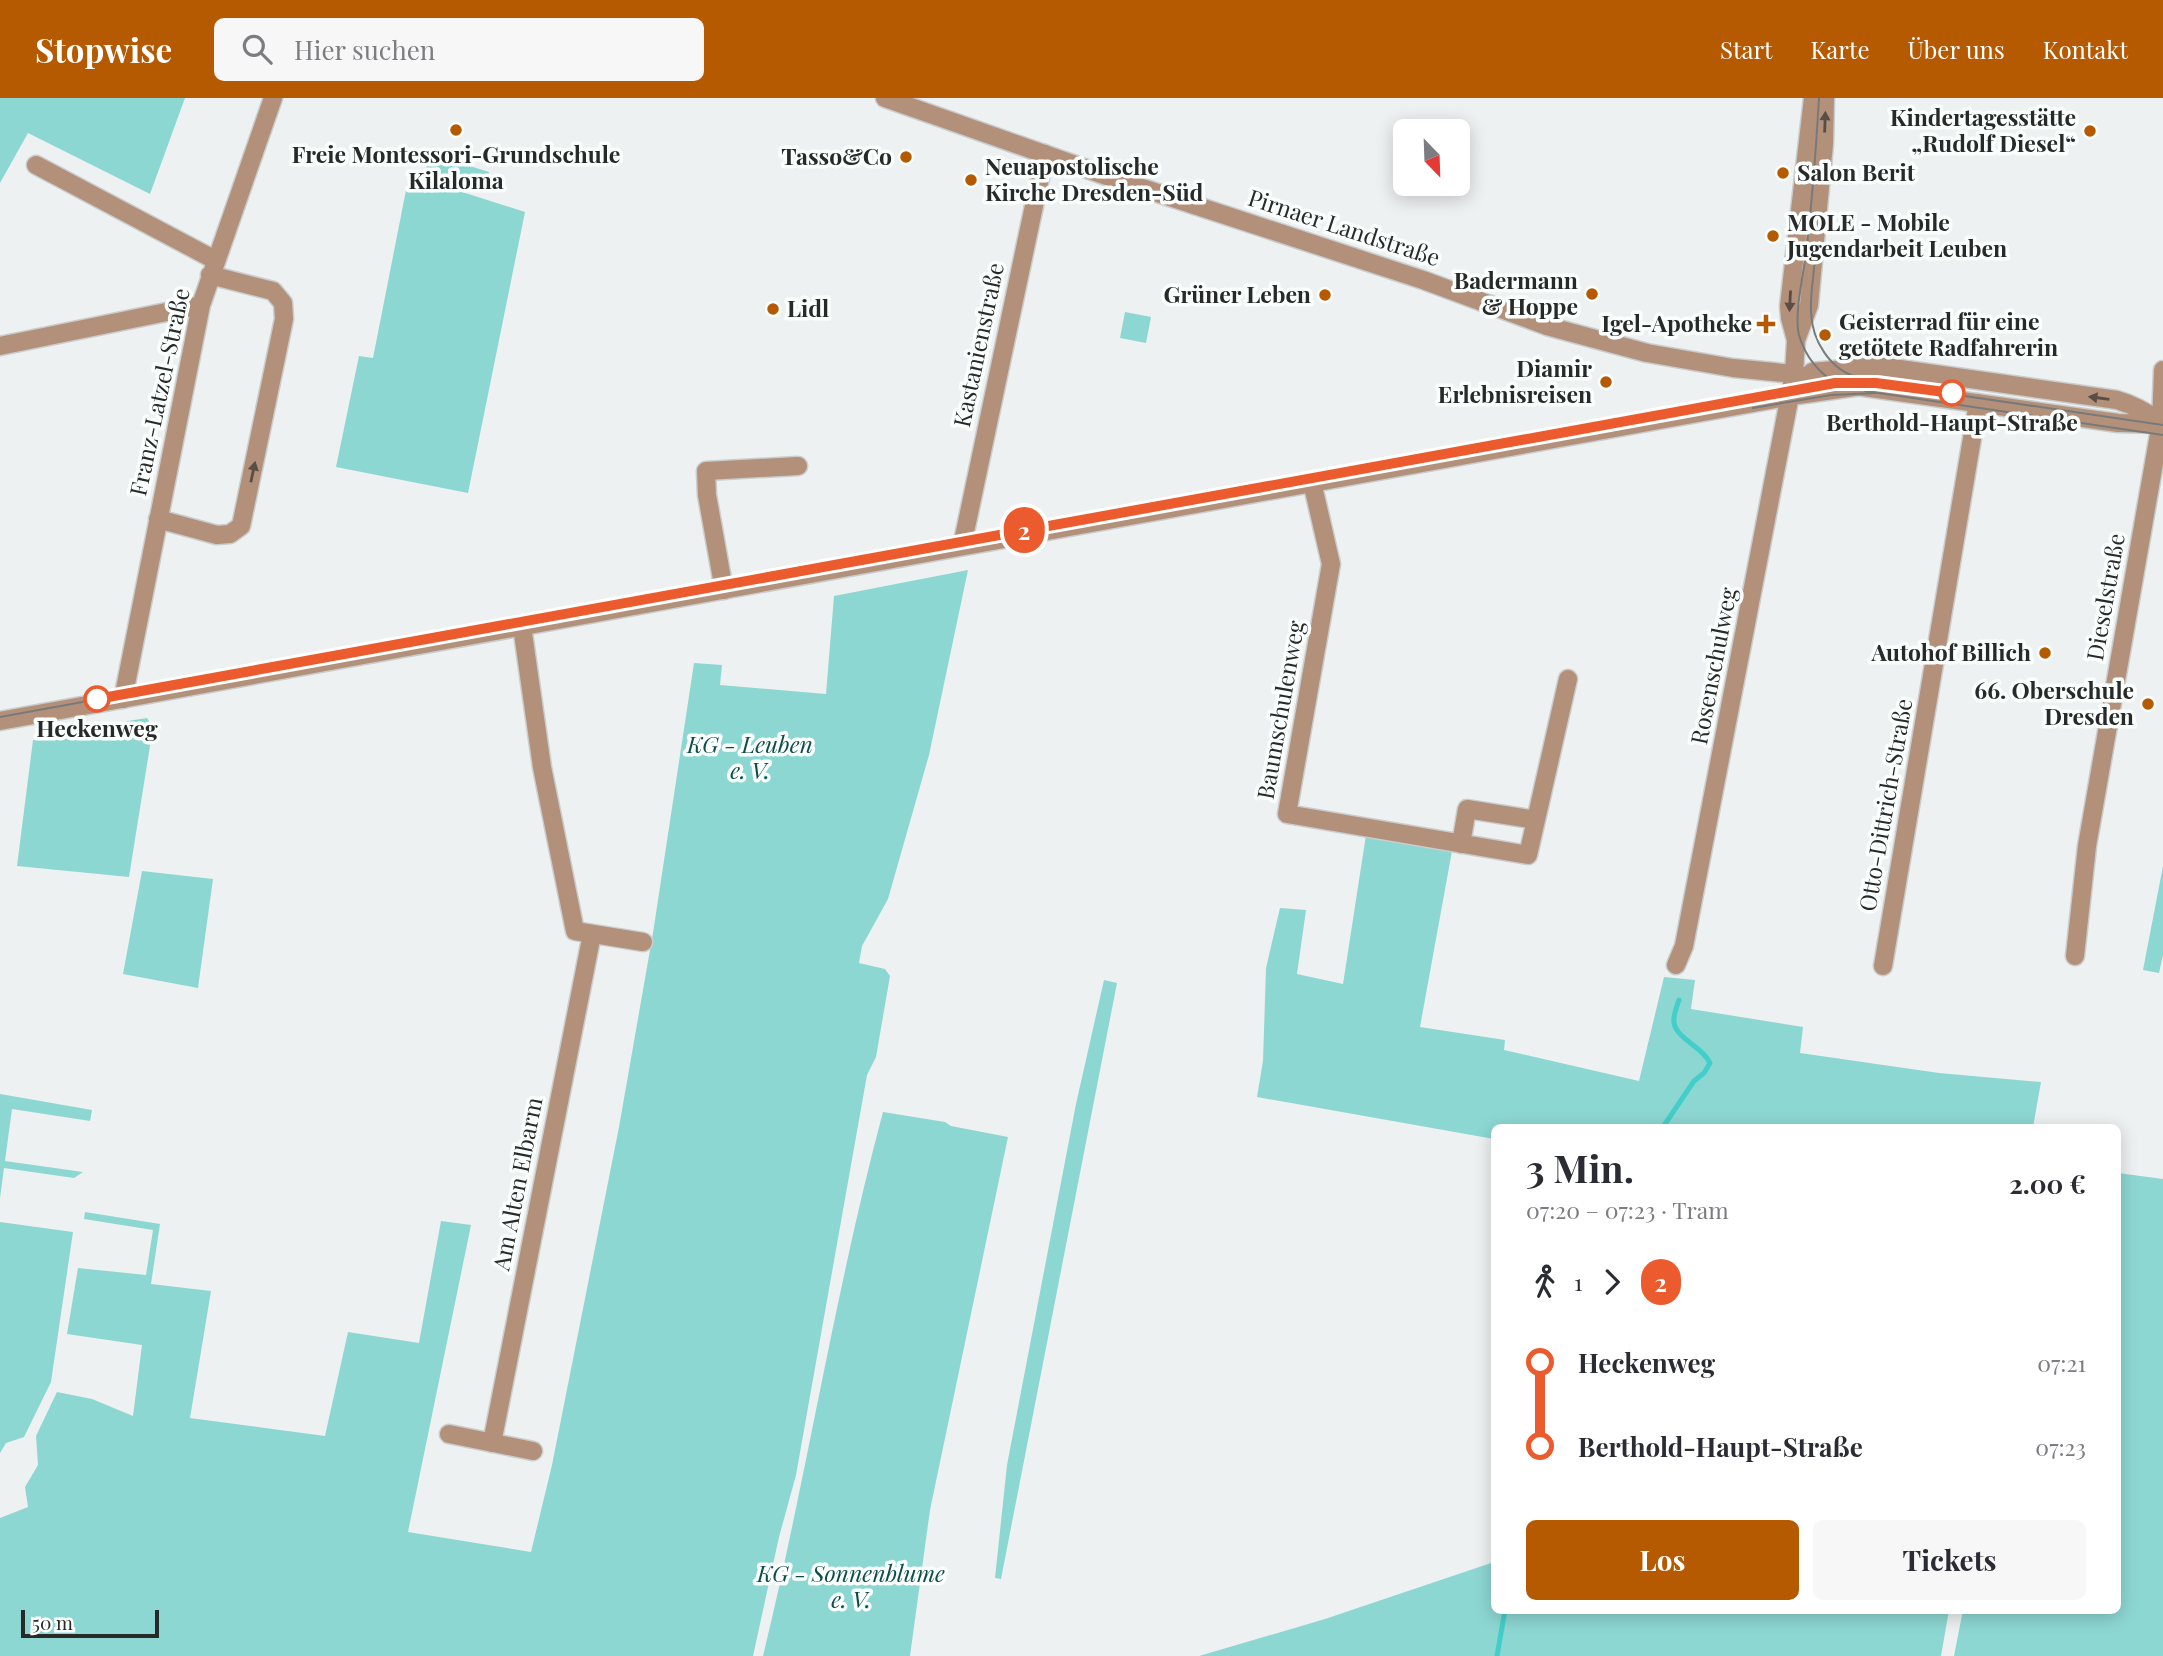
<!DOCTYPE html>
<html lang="de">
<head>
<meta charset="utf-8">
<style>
	:root { --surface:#fff; --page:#f7f7f7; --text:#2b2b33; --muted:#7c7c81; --accent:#b55a00 }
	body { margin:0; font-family:"Playfair Display",serif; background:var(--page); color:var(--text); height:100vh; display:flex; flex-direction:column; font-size:26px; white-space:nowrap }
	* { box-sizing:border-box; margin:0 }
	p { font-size:23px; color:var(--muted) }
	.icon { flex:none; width:38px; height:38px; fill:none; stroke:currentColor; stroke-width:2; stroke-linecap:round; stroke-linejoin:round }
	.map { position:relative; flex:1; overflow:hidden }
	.side { position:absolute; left:1491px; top:1026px; width:630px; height:490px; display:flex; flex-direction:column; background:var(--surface); border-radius:10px; box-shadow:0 4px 18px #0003 }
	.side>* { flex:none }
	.badge { padding:0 14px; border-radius:23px; font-size:24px; line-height:46px }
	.needle { width:46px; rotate:157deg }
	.buttons { position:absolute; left:1393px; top:21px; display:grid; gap:14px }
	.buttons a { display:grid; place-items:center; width:77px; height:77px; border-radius:10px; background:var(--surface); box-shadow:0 4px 18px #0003; font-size:35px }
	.scale { position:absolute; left:21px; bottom:18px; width:138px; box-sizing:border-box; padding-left:7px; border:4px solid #282929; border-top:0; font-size:19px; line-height:24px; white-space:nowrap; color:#282929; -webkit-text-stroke:5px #fafffe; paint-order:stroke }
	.map>.badge { position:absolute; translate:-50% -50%; box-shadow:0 0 0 4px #fff }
	.legs { display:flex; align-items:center; gap:10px; height:77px; padding:0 35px; font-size:23px }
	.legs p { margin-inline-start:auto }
	.summary { display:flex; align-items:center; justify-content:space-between; height:119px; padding:0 35px }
	h1 { font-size:38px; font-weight:700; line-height:52px }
	.action { display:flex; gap:14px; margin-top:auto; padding:14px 35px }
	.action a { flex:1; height:80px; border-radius:10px; background:var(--accent); color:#fff; font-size:28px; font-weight:700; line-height:80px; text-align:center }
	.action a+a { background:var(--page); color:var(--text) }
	ul { padding:0 35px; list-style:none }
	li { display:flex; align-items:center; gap:24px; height:84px; font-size:26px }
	li i { display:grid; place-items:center; width:10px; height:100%; margin:0 9px; background:currentColor }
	li i::after { content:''; width:18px; height:18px; margin:-9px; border:5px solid; border-radius:50%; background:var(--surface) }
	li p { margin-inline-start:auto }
	li:first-child i { background:linear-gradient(#0000 50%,currentColor 0) }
	li:last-child i { background:linear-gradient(currentColor 50%,#0000 0) }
	header { display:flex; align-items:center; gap:42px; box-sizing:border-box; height:98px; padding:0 35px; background:var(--accent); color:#fff }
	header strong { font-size:33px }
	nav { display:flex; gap:38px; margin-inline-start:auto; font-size:24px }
	.search { width:490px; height:63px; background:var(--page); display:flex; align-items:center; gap:18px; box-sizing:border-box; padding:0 24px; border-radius:10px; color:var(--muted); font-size:26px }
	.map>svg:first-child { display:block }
	.green { fill:#8dd7d3 }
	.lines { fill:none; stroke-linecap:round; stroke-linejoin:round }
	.stream { stroke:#44cec9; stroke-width:5 }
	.minor-casing { stroke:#cacdcd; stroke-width:21 }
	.tertiary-casing { stroke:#cacdcd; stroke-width:21 }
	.minor { stroke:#b3907a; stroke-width:18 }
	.tertiary { stroke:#b3907a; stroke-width:18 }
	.tram { stroke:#787a7a; stroke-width:2 }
	.oneway { fill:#594d45 }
	.line-1-casing { stroke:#fff; stroke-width:16 }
	.line-1 { stroke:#eb5b2d; stroke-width:10 }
	.poi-dot { fill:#b55a00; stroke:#fafffe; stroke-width:2.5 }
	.stop-1-dot { fill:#fff; stroke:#eb5b2d; stroke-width:3.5 }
	.labels { text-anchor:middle; stroke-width:7; stroke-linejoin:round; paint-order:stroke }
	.poi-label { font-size:23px; font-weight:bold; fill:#282929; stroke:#fafffe; text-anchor:end }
	.street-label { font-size:23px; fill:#282929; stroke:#fafffe }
	.stop-label { font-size:23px; font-weight:bold; fill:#282929; stroke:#fafffe }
	.park-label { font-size:23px; font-style:italic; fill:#0f4b49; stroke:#fafffe }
</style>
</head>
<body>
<header>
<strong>Stopwise</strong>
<div class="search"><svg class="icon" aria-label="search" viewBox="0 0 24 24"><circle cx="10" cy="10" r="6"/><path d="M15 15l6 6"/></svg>Hier suchen</div>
<nav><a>Start</a><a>Karte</a><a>Über uns</a><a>Kontakt</a></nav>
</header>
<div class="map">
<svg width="2163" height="1558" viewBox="0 0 2163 1558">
	<rect width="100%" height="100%" fill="#edf1f1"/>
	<path class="green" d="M0 0H185L150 96 28 35 0 85Z
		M431 56 489 74 483 93 425 74Z
		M409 77 525 114 468 395 336 369 359 258 373 260Z
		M1125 214 1151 219 1146 245 1120 240Z
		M968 472 929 657 888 801 862 848 859 865 885 871 890 878 876 959 867 977 796 1377 779 1439 753 1558H0V1420L28 1409 25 1389 38 1367 36 1338 57 1294 92 1301 133 1318 142 1247 67 1236 78 1170 146 1177 153 1132 84 1121 85 1114 160 1126 151 1186 211 1193 190 1320 325 1338 348 1234 419 1245 441 1123 471 1127 408 1434 531 1454 552 1367 619 1029 653 835 694 565 722 567 720 587 826 596 834 498Z
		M147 620 153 629 129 779 17 768 33 642 87 633 89 629Z
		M1366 737 1452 753 1420 929 1505 942 1504 952 1639 983 1664 879 1695 882 1691 911 1803 929 1800 955 1939 975 2041 984 2033 1029H1494V1041L1257 999 1263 963 1266 870 1280 810 1306 812 1297 876 1343 886Z
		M2163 768V857L2159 875 2143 872Z
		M142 773 213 781 198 890 123 876Z
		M1104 882 1117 885 1001 1481 995 1480 1007 1367 1076 1006Z
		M0 996 92 1012 90 1023 12 1011 5 1063 83 1074 74 1080 4 1070 0 1100Z
		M883 1014 945 1024 951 1028 1008 1039 930 1412 910 1558H763C807 1377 835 1193 883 1014Z
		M2118 1075 2163 1081V1558H1954L1963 1512H2118Z
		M0 1124 73 1134 51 1284 24 1339 6 1345 0 1355Z
		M1494 1464V1512H1949L1941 1558H1199L1325 1521Z"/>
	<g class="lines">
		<path class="stream" d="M1663 1029 1694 983 1704 975 1710 965C1703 949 1675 940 1674 924 1673 917 1677 908 1679 902
			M1497 1558 1505 1512"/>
		<defs>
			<path id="minor" d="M36 67 215 162
				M0 248 201 207
				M1312 384 1331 466 1287 716 1528 757 1568 581
				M158 421 217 437 230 436 241 428 284 221 283 205 273 193 210 177
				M962 448 1045 56
				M724 492 707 397 706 373 798 368
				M522 528 542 669 575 833 643 844
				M123 601 201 207 273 0
				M1461 746 1467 711 1536 722
				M2075 858 2087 748 2161 325 2163 272
				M1676 867 1684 848 1794 276
				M1883 868 1978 305
				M449 1336 533 1353
				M492 1345 592 836"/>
			<path id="tertiary" d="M885 0 1121 83 1423 182 1547 228 1647 255 1733 270 1794 276 1835 285 2118 325 2163 326
				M1796 242 1790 220 1789 208 1813 0
				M1812 274 1879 268 2117 302C2134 307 2147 314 2161 325
				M1794 276 1796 242 1809 207 1824 46 1825 0
				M0 623 1791 298 1861 288"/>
		</defs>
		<use href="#minor" class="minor-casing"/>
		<use href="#tertiary" class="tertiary-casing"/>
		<use href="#minor" class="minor"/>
		<use href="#tertiary" class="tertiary"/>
		<path class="tram" d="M1819 0C1816 52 1812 104 1806 156 1803 178 1794 217 1799 237 1805 258 1819 276 1838 286
			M1815 159C1814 177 1810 196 1811 214 1812 243 1830 272 1859 280
			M1865 293 2163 337
			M1753 310 1831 297 1875 295
			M0 619 1835 285H1876L2163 327"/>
	</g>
	<defs><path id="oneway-solid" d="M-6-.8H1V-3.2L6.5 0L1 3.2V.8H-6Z" transform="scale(1.75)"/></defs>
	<g class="oneway">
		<use href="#oneway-solid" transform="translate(1825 24) rotate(-88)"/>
		<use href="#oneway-solid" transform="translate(1790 203) rotate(93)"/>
		<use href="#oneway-solid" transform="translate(2099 300) rotate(-172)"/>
		<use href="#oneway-solid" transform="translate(253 374) rotate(-78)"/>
	</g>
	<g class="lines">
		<defs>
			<path id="line-1" d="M97 601 1835 285H1876L1952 295"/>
		</defs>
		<use href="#line-1" class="line-1-casing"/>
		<use href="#line-1" class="line-1"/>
	</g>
	<g class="poi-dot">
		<circle cx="456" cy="32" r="7"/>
		<circle cx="2090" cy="33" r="7"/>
		<circle cx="906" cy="59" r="7"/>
		<circle cx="1783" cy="75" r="7"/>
		<circle cx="971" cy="82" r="7"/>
		<circle cx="1773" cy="138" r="7"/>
		<circle cx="1592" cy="196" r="7"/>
		<circle cx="1325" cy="197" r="7"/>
		<circle cx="773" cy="211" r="7"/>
		<path d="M1762.5 215.5h7v7h7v7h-7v7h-7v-7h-7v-7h7z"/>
		<circle cx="1825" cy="237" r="7"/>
		<circle cx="1606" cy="284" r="7"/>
		<circle cx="2045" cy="555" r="7"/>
		<circle cx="2148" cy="606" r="7"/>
	</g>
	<g class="stop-1-dot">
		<circle cx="1952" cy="295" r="12"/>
		<circle cx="97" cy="601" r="12"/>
	</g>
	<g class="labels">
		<g class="poi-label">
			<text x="2076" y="28">Kindertagesstätte<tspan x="2076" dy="26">„Rudolf Diesel“</tspan></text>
			<text x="456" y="65" text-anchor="middle">Freie Montessori-Grundschule<tspan x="456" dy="26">Kilaloma</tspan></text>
			<text x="892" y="67">Tasso&amp;Co</text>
			<text x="985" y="77" text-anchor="start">Neuapostolische<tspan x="985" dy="26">Kirche Dresden-Süd</tspan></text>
			<text x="1797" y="83" text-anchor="start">Salon Berit</text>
			<text x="1787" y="133" text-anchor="start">MOLE - Mobile<tspan x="1787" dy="26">Jugendarbeit Leuben</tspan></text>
			<text x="1578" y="191">Badermann<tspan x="1578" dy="26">&amp; Hoppe</tspan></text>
			<text x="1311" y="205">Grüner Leben</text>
			<text x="787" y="219" text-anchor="start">Lidl</text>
			<text x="1839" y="232" text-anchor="start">Geisterrad für eine<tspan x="1839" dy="26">getötete Radfahrerin</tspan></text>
			<text x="1752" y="234">Igel-Apotheke</text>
			<text x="1592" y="279">Diamir<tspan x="1592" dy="26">Erlebnisreisen</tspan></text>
			<text x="2031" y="563">Autohof Billich</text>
			<text x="2134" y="601">66. Oberschule<tspan x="2134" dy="26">Dresden</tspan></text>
		</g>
		<g class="street-label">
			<text transform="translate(1344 130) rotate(18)" y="8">Pirnaer Landstraße</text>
			<text transform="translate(979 247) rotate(-78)" y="8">Kastanienstraße</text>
			<text transform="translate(160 294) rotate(-78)" y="8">Franz-Latzel-Straße</text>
			<text transform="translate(2106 499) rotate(-80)" y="8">Dieselstraße</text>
			<text transform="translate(1714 568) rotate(-79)" y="8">Rosenschulweg</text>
			<text transform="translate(1281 612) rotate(-80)" y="8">Baumschulenweg</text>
			<text transform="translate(1886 707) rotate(-80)" y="8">Otto-Dittrich-Straße</text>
			<text transform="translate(518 1086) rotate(-79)" y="8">Am Alten Elbarm</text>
		</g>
		<g class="stop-label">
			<text x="1952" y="333">Berthold-Haupt-Straße</text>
			<text x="97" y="639">Heckenweg</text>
		</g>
		<g class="park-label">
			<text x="750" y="655">KG - Leuben<tspan x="750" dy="26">e. V.</tspan></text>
			<text x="851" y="1484">KG - Sonnenblume<tspan x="851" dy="26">e. V.</tspan></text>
		</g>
	</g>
</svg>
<div class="buttons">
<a><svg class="needle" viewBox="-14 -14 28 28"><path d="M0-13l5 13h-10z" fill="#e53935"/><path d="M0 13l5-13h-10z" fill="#7c7c81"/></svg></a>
</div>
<div class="scale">50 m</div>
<b class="badge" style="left:1024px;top:432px;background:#eb5b2d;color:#fff">2</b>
<section class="side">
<div class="summary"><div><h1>3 Min.</h1><p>07:20 – 07:23 · Tram</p></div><b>2.00 €</b></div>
<div class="legs"><svg class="icon" aria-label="walk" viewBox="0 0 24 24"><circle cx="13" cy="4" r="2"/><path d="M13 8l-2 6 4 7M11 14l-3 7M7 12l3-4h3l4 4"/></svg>1<svg class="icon" aria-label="forward" viewBox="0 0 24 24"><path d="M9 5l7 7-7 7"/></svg><b class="badge" style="background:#eb5b2d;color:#fff">2</b></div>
<ul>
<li><i style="color:#eb5b2d"></i><b>Heckenweg</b><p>07:21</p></li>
<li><i style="color:#eb5b2d"></i><b>Berthold-Haupt-Straße</b><p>07:23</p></li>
</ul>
<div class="action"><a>Los</a><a>Tickets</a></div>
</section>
</div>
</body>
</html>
